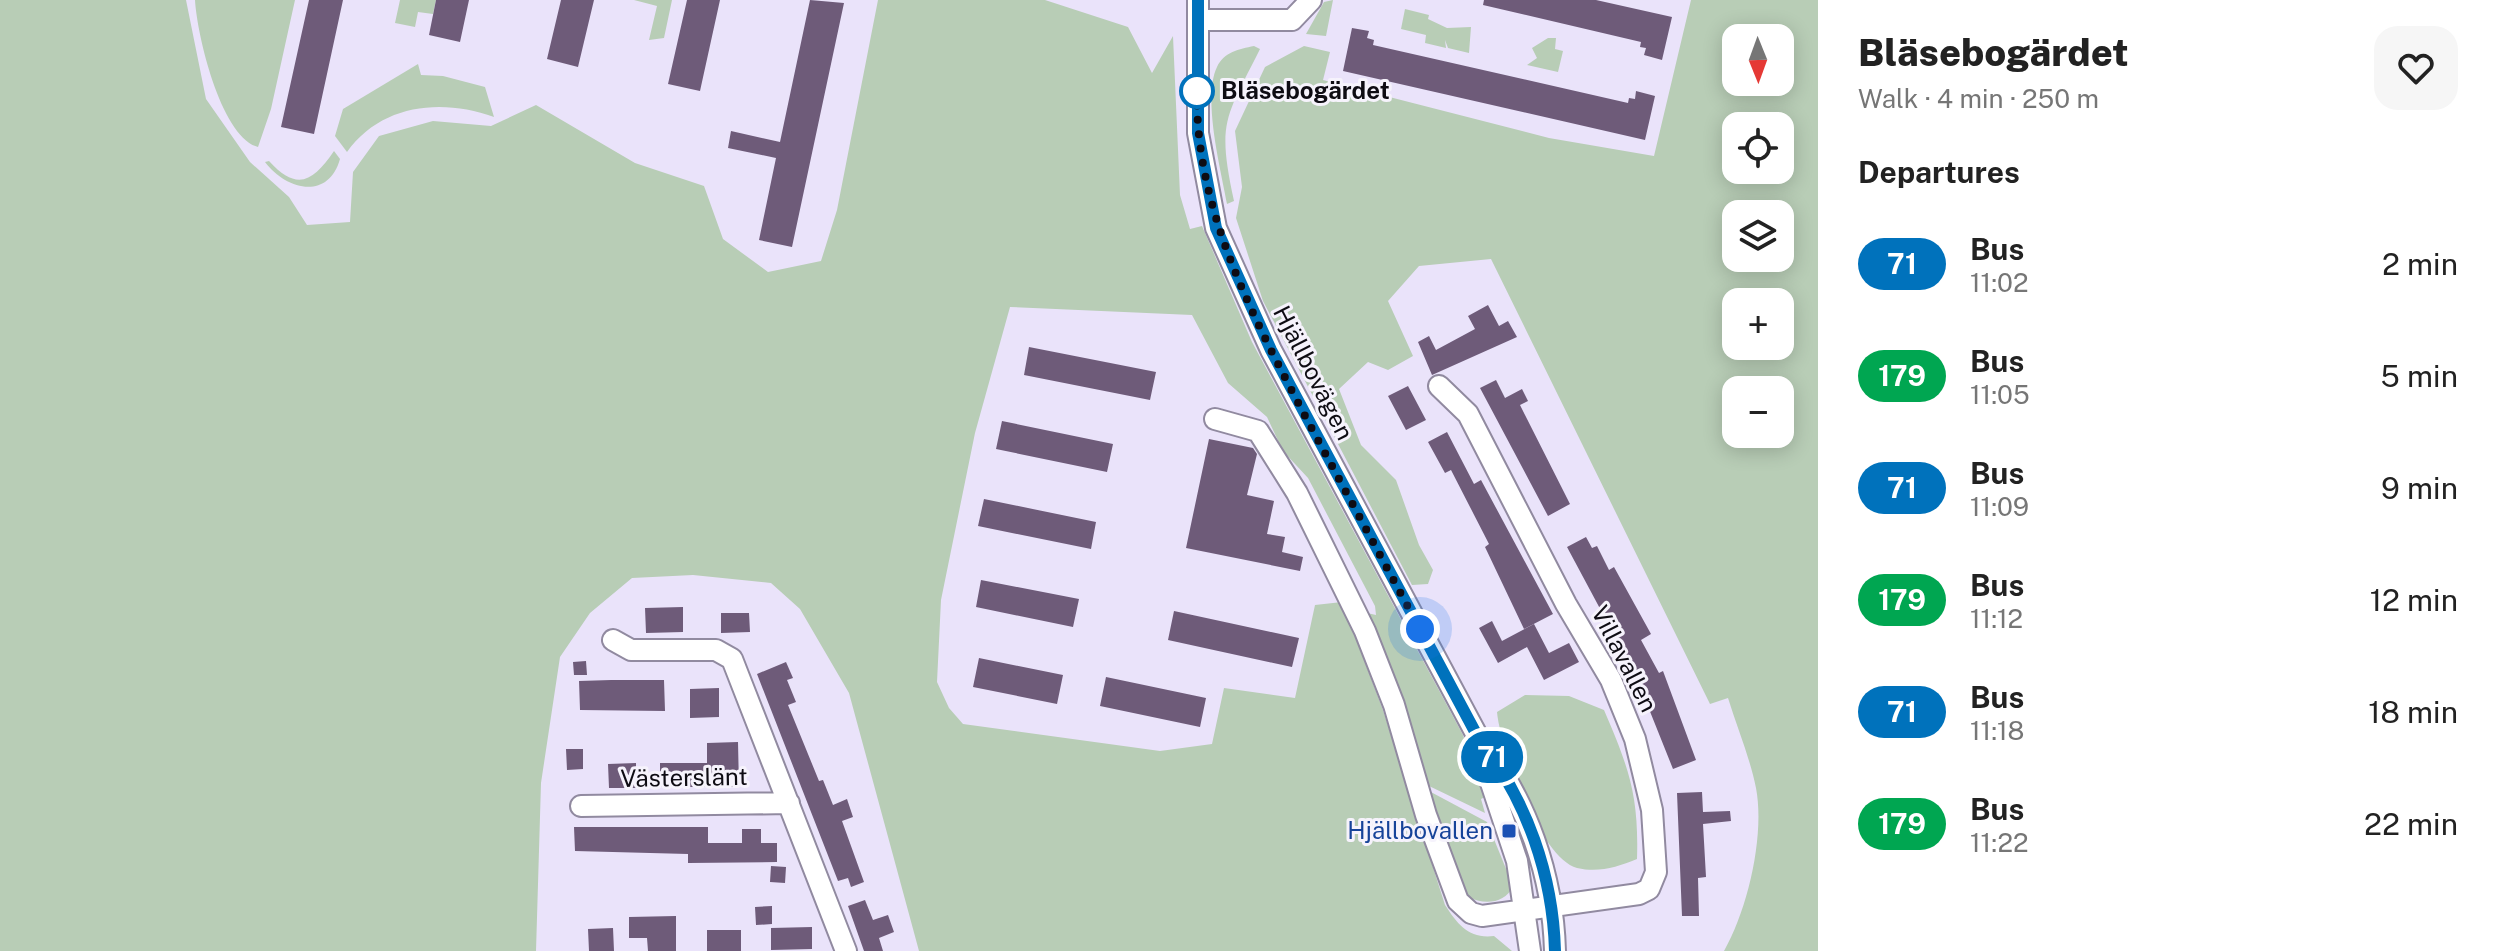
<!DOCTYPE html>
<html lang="en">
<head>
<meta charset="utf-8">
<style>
	:root { --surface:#fff; --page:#f6f6f6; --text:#222; --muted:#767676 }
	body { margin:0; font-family:"Public Sans",sans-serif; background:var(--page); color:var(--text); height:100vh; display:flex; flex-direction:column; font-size:30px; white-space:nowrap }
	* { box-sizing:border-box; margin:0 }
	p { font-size:26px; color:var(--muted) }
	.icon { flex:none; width:44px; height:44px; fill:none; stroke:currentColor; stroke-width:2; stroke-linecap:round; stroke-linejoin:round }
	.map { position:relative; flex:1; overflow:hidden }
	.details { display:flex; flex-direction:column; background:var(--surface); width:680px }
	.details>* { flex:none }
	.badge { padding:0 16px; border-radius:26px; font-size:28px; line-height:52px }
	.needle { width:52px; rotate:179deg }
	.controls { position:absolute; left:1722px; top:24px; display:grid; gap:16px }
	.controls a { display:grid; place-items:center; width:72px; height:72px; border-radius:16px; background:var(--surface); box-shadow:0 4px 20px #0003; font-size:40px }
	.you { position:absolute; width:40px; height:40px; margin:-20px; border:6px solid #fff; border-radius:50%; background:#1a73e8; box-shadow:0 0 0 12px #1a73e833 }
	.map>.badge { position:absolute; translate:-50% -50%; box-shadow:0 0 0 4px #fff }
	h2 { padding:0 40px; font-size:30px; line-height:72px }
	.round { display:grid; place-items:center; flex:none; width:84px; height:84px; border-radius:24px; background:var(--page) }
	.headline { display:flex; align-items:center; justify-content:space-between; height:136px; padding:0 40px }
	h1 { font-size:38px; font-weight:800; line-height:60px }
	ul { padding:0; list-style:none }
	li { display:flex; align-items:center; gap:24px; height:112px; padding:0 40px }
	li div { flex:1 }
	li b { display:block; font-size:30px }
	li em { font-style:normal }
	li .badge { min-width:88px; font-weight:700; text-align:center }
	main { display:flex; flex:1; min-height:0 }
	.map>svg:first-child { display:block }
	.green { fill:#b8cdb6; fill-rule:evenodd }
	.building { fill:#6e5b79 }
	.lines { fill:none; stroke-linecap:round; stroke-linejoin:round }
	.minor-casing { stroke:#918aa0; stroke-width:24 }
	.minor { stroke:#fff; stroke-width:20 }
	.line-casing { stroke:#fff; stroke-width:18 }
	.line { stroke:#0072bc; stroke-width:12 }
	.walk { stroke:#0e0c13; stroke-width:8; stroke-dasharray:0 14.4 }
	.stop-dot { fill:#fff; stroke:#0072bc; stroke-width:4 }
	.transit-dot { fill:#1a4fb4; stroke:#f6f3fc; stroke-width:3 }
	.labels { text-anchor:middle; stroke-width:6; stroke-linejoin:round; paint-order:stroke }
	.stop-label { font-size:24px; font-weight:bold; fill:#0e0c13; stroke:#f6f3fc; text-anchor:start }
	.street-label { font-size:24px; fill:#0e0c13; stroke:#f6f3fc }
	.transit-label { font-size:24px; fill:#164399; stroke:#f6f3fc; text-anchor:end }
</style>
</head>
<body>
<main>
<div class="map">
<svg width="1818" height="951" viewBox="0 0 1818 951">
	<rect width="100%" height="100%" fill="#eae3fa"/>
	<path class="green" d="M0 0H186L206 99 250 162 289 197 307 225 350 222 353 172 379 136 433 121 491 126 536 105 635 163 704 186 723 239 768 272 821 261 837 210 878 0H1045L1128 27 1152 73 1173 36 1180 195 1190 229 1202 226 1252 342 1463 735 1485 797 1481 799 1485 813 1427 785 1367 613 1376 615 1375 606 1308 478 1283 451 1267 417 1228 383 1192 315 1010 307 975 433 941 600 937 682 949 708 963 724 1160 751 1212 744 1224 688 1295 698 1315 605 1342 602 1383 710 1445 905C1458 925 1469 939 1494 936L1512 951H919L849 693 800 609 771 583 693 575 632 578 590 613 560 657 541 783 536 951H0Z
		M195 0H295L271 109 258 147C221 137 197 35 195 0Z
		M400 0H436L433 14 418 12 415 27 395 23Z
		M634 0H672L664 38 649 40 657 6Z
		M1333 0 1326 36 1306 34 1324 2Z
		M1691 0H1818V951H1724C1748 909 1765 835 1756 788 1750 758 1737 727 1728 698L1710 704 1491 259 1419 266 1388 301 1413 356 1388 370 1368 362 1339 389 1361 445 1396 480 1419 545 1433 570 1428 584 1412 585 1263 301 1236 218 1242 187 1235 131 1265 67 1304 46 1330 52 1323 80 1549 138 1654 156ZM1736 38H1780V82H1736ZM1736 126H1780V170H1736ZM1736 214H1780V258H1736ZM1736 302H1780V346H1736ZM1736 390H1780V434H1736Z
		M1405 9 1429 15 1428 19 1447 28 1471 27 1469 53 1448 48 1445 40 1446 48 1425 43 1426 35 1401 29Z
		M1548 38H1556L1555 49 1563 51 1558 72 1527 65 1537 58 1532 48Z
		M1254 46 1260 49C1225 119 1217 122 1234 201L1227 204C1221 170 1202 98 1217 67 1224 52 1239 49 1254 46Z
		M418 64 421 75 443 76 485 87 494 117C442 98 381 104 347 152L335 136 343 109Z
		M334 151 340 159C328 201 286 190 265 162L269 161C298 193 314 180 334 151Z
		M1525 695 1569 696 1604 710C1629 768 1639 796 1637 859 1617 867 1599 873 1577 868 1540 858 1500 747 1497 712Z
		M1429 791 1487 822 1513 886C1505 904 1484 905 1468 897L1455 875Z"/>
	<path class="building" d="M309 0H343L314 134 281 127Z
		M436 0H469L460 42 429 35Z
		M561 0H594L578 67 547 59Z
		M687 0H720L700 91 668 84Z
		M810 0 844 3 792 247 759 240 776 158 728 148 731 131 780 142Z
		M1484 0H1596L1672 17 1662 60 1644 55 1646 48 1640 47 1641 42 1483 5Z
		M1352 28 1369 31 1367 38 1374 40 1373 45 1628 103 1629 98 1635 99 1636 91 1655 96 1645 140 1343 71Z
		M1488 305 1499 326 1508 321 1517 337 1432 375 1418 342 1429 336 1436 350 1475 329 1468 316Z
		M1029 347 1156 372 1150 400 1024 375Z
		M1496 380 1505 398 1522 389 1528 401 1520 405 1570 504 1548 516 1480 388Z
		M1408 386 1426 420 1406 430 1388 396Z
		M1002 421 1113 444 1107 472 996 449Z
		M1447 432 1474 484 1481 480 1553 614 1524 629 1485 547 1489 544 1451 470 1445 473 1428 442Z
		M1209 439 1253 448 1257 454 1247 495 1274 501 1267 534 1285 537 1282 552 1303 557 1300 571 1186 548Z
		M984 499 1096 522 1091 549 978 526Z
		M1586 537 1592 548 1597 546 1609 570 1614 567 1651 634 1641 640 1659 673 1663 671 1696 760 1673 769 1635 674 1567 547Z
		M981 580 1079 599 1073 627 976 607Z
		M683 607V632L646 633 645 608Z
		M1174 611 1299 638 1292 667 1168 640Z
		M721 613H749L750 632 721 633Z
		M1492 621 1502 641 1534 624 1549 653 1569 643 1579 662 1544 680 1527 647 1498 663 1479 628Z
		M979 658 1063 675 1057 704 973 687Z
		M586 661 587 675H574L573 662Z
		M786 662 793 678 787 680 796 702 788 705 819 781 823 780 833 805 847 799 853 817 842 821 864 882 851 887 848 878 838 881 757 674Z
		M1106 677 1206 698 1200 727 1100 706Z
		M611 680H664L665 711 580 710 579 681Z
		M719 688V717L690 718V689Z
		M738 742 739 787H660V763H707V743Z
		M566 749H583V769L567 770Z
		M636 763V788H609L608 764Z
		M1702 792 1703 812 1730 811 1731 821 1703 824 1706 877 1698 878 1699 916H1682L1677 793Z
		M574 827H708V843H742V829H761V843H777V862L688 863V854L575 851Z
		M771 866 786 867 785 883 770 882Z
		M865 900 873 920 888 915 894 932 879 938 883 951H864L848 906Z
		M772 906V924L756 925 755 907Z
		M676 916V951H648L647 938H629V917Z
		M812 927V949L771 950V928Z
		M613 928 614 951H589L588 929Z
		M707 930H741V951H707Z"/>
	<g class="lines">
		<defs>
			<path id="minor" d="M1198 0V133L1216 228 1271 350 1480 741C1527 800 1553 876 1555 951
				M1198 20H1292L1311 0
				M1215 419 1258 431 1297 493 1365 631 1394 705 1426 815 1458 901 1471 913 1482 916 1639 894 1649 889 1656 872 1652 810 1635 739 1611 680 1566 604 1468 414 1439 386
				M613 640 631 650H716L732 659 846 951
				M1485 765 1517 861 1530 951
				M581 806 789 803"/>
		</defs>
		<use href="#minor" class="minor-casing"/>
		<use href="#minor" class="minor"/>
	</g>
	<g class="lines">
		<defs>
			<path id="line" d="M1198 0V133L1216 228 1271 350 1480 741C1527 800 1553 876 1555 951"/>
		</defs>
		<use href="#line" class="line-casing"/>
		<use href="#line" class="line"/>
		<path class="walk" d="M1197 91C1195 214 1257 324 1313 431 1349 497 1384 563 1420 629"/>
	</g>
	<circle class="stop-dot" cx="1197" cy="91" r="16"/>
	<rect class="transit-dot" x="1501" y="823" width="16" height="16" rx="4"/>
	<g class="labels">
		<g class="stop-label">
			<text x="1221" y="99">Bläsebogärdet</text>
		</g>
		<g class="street-label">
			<text transform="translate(1313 373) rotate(63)" y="8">Hjällbovägen</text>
			<text transform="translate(1624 659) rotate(63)" y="8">Villavallen</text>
			<text transform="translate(684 778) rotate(-1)" y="8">Västerslänt</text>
		</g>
		<g class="transit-label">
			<text x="1493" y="839">Hjällbovallen</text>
		</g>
	</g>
</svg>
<div class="controls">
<a><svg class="needle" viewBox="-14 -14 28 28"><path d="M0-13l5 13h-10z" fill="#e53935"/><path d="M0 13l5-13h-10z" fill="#767676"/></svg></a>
<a><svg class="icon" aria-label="locate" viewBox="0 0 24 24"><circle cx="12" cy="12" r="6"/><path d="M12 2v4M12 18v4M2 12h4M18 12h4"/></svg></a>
<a><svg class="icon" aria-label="layers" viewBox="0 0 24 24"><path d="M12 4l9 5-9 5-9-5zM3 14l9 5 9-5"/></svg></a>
<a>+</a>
<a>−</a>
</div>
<div class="you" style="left:1420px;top:629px"></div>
<b class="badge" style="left:1492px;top:757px;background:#0072bc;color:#fff">71</b>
</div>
<section class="details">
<div class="headline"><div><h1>Bläsebogärdet</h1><p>Walk · 4 min · 250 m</p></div><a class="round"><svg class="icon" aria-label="heart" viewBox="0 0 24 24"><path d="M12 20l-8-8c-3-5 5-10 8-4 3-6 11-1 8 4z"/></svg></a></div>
<h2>Departures</h2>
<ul>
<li><span class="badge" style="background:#0072bc;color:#fff">71</span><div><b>Bus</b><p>11:02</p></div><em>2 min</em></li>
<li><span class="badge" style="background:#00a651;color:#fff">179</span><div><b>Bus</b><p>11:05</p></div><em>5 min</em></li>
<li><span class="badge" style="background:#0072bc;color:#fff">71</span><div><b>Bus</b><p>11:09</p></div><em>9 min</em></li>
<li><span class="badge" style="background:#00a651;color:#fff">179</span><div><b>Bus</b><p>11:12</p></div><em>12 min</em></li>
<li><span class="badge" style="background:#0072bc;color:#fff">71</span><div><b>Bus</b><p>11:18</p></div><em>18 min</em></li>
<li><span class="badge" style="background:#00a651;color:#fff">179</span><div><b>Bus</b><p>11:22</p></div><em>22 min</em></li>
</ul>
</section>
</main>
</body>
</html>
